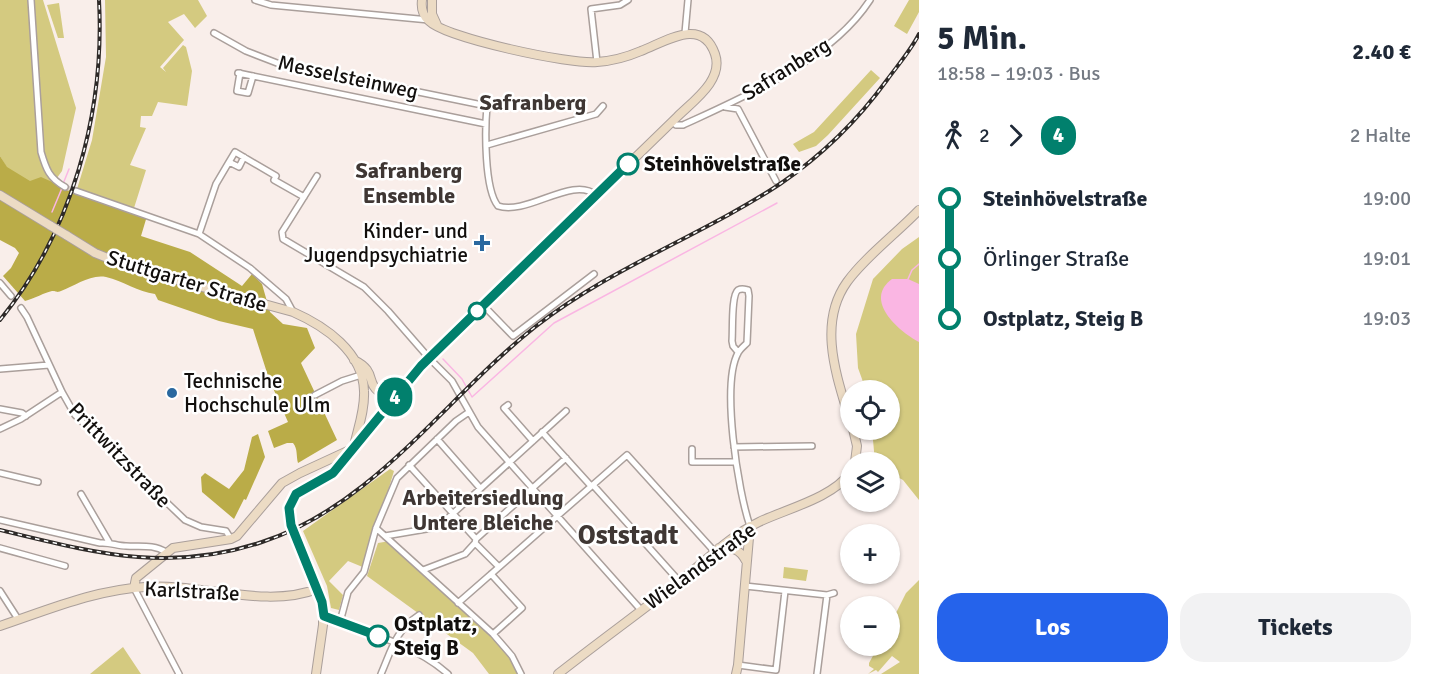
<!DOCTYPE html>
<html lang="de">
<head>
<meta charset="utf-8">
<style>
	:root { --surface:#fff; --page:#f2f2f3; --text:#1f2937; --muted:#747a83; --accent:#2563eb }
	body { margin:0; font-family:Signika,sans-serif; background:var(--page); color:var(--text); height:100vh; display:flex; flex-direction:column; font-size:22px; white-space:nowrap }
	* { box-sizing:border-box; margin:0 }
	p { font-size:20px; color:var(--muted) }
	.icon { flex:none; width:33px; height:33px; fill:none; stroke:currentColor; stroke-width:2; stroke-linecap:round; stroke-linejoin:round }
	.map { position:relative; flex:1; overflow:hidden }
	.side { display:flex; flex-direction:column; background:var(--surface); width:510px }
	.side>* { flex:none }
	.badge { padding:0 12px; border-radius:20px; font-size:21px; line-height:39px }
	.tools { position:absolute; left:840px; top:380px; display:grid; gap:12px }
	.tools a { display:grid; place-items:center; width:60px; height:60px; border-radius:50%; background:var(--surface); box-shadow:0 2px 4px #0004; font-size:30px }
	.map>.badge { position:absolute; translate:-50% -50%; box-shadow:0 0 0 3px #fff }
	.legs { display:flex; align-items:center; gap:9px; height:66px; padding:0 18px; font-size:20px }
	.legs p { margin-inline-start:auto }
	.summary { display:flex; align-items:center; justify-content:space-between; height:102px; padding:0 18px }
	h1 { font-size:33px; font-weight:700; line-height:45px }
	.button { display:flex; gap:12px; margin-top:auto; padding:12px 18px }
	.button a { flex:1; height:69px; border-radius:24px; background:var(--accent); color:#fff; font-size:24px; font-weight:700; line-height:69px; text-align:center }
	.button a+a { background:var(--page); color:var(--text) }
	ul { padding:0 18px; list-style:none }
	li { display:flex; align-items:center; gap:21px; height:60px; font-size:22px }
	li i { display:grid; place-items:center; width:9px; height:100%; margin:0 8px; background:currentColor }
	li i::after { content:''; width:15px; height:15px; margin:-8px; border:4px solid; border-radius:50%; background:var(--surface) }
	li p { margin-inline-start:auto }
	li:first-child i { background:linear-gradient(#0000 50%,currentColor 0) }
	li:last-child i { background:linear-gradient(currentColor 50%,#0000 0) }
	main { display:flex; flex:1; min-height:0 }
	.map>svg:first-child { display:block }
	.green { fill:#d4ca80 }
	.forest { fill:#baac48 }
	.water { fill:#fab6e3 }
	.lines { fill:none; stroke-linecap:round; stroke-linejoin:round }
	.stream { stroke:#fab6e3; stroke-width:1.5 }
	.street-tunnel { stroke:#d6cdc9; stroke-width:5; stroke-dasharray:5 2.5; stroke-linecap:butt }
	.street-casing { stroke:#aa9f9b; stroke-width:8 }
	.secondary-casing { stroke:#aa9f9b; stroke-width:10 }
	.street { stroke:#fff; stroke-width:5 }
	.secondary { stroke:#ecdbc4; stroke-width:8 }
	.rail-casing { stroke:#2e2a28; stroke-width:4 }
	.rail { stroke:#fff; stroke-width:1.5; stroke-dasharray:4.5; stroke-linecap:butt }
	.secondary-bridge-casing { stroke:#aa9f9b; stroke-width:10; stroke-linecap:butt }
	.secondary-bridge { stroke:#ecdbc4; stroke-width:8 }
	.line-1-casing { stroke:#fff; stroke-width:14 }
	.line-1 { stroke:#01806d; stroke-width:9 }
	.stop-1-dot { fill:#fff; stroke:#01806d; stroke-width:3 }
	.poi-dot { fill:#2a689f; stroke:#fff; stroke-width:2 }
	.labels { text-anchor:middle; stroke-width:5; stroke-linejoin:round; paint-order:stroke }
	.street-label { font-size:21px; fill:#120f0d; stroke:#fff }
	.stop-label { font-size:21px; font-weight:bold; fill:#120f0d; stroke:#fff; text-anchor:start }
	.poi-label { font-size:21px; fill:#120f0d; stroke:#fff; text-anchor:end }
	.neighbourhood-label { font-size:22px; font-weight:bold; fill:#3f3734; stroke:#fff }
	.district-label { font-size:27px; font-weight:bold; fill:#3f3734; stroke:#fff }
</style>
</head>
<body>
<main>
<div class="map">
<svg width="919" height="674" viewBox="0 0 919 674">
	<rect width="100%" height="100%" fill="#f9eeea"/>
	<path class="green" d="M0 0H43L76 108 62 171 46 193 8 170 0 156Z
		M105 0H198L207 16 195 28 184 14 168 22 184 40 160 67 166 72 163 68 183 45 186 47 192 71 187 106 158 102 152 116H141L140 127 146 128 130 165 146 170 134 208 77 189 92 140 106 57Z
		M909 0H919V12L907 34 894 26Z
		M59 3 64 38H58L47 5Z
		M871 70 880 78 828 135 816 146 799 152 793 144 814 132Z
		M919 237V500L903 480 890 473V462H875L872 429H890V390H866L858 368 856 334 873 279 902 249Z
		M390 469 394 471 365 568 348 561 329 581 343 595 339 610 331 608 327 586 303 531Z
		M390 541 493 634 513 663 518 674H489L473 653 367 576 378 543Z
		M784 567 808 570 806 581 783 578Z
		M919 580V674H881L900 662 892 656 878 672 876 670 868 674 874 669 869 666V663L879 645H890V625L906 593Z
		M123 647 141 674H90Z"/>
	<path class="forest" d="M0 156 7 167 30 181 41 177 77 193 147 216 141 236 190 252 242 286 252 274 262 284 270 312 283 324 307 328 315 348 301 363 337 440 298 463C296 456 298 449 293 443H287L274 448 268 431 288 422 269 379 253 329 219 321 158 300 155 294C138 292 123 281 106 277 90 274 75 286 61 291 55 293 58 291 52 291 46 292 33 299 25 301L3 276 11 268 19 253 15 248 0 240Z
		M258 434 265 457 246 500 244 499 234 519 202 492 201 477 205 473 229 489 244 470 252 437Z"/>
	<path class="water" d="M892 279H908L919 284V342C898 331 863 300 892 279Z"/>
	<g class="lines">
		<path class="stream" d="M63 184 69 169
			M52 212 62 188
			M908 279 912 270 919 264
			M443 359 462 379 472 397 554 323 777 203"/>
		<path class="street-tunnel" d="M65 187 76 191"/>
		<defs>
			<path id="street" d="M31 0 41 152C46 169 49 178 65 187
				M255 0 271 5 429 20
				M214 33 246 51 277 63 487 106C485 128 484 189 498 206 527 216 573 175 596 195
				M685 33 688 0
				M597 62 591 9 620 5 628 0
				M238 73 486 124
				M240 73 237 91 248 93 253 76
				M725 107 738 109 776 181
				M672 122 676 125H683C746 96 831 60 870 0
				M487 145 596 114 603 106
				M244 157 239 167 229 162 235 152 276 176 274 180 304 197
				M317 176 282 232 283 239 364 287 388 311 429 358 452 381 478 427 641 610
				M76 191 199 234 250 268 286 299 293 312
				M199 234 216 184 229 162
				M0 283 11 296
				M483 305 513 336 594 274
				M21 308 27 317 62 392 75 415 185 520 201 527 226 531 231 539
				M738 352 733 346 732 341C733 331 731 295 738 290 742 288 744 289 748 290L749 296 747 343C744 346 740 349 738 353 721 384 738 492 750 526
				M0 369 49 365
				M315 395 342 381 361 375
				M508 405 504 408 533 441
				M0 409 22 413 26 416
				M0 429 21 419 62 392
				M542 432 591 486
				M437 439 480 488
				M734 447 812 446
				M692 449V462H736
				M409 465 476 539 475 543 499 567
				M0 473 38 482
				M593 485 679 581
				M81 494 109 542
				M0 520 100 543C110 542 117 546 126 546 140 547 153 544 166 552
				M376 528 493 634 512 656 521 674
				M385 536 438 527 566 411
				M476 539 566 458
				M0 548 65 566
				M423 570 465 554 475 543
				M491 574 522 608 493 634
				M745 586 827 595 834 593
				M134 588 179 674
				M0 591 18 619
				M458 603 627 455 714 551
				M324 617C366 633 413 643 448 674
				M340 622 348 592 364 572 376 528 397 478 456 421 469 412
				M738 665 776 670 785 591
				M381 674C392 649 395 631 419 615
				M817 674 827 595"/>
			<path id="secondary" d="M432 0V14L437 25
				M0 195 51 226
				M66 235 95 253 130 267 293 312C325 326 363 352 364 391 365 410 358 428 354 446
				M354 360C377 371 366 383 379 392 389 392 397 384 407 381
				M850 421C837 377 817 324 847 282 865 257 897 233 919 210
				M853 429 857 446 855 462
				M719 548C732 547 740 549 746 561
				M134 588 136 578 173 548 231 539 237 536 282 483 300 473 352 449
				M0 626C48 610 94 590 145 587 200 583 266 609 317 589
				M316 674 323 625V607L291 525C281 485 318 487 339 466L429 358 677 117C693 101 724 80 715 54 702 16 665 42 641 51 627 57 612 61 597 62 571 65 446 38 429 21 422 15 421 8 422 0
				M558 674C600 641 643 610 685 577 710 557 730 536 759 522 786 509 832 498 850 473
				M736 674 738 665 750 526"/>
		</defs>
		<use href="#street" class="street-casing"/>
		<use href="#secondary" class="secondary-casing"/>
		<use href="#street" class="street"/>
		<use href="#secondary" class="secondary"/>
		<defs>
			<path id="rail" d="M0 320C72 232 105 113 99 0
				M0 530C92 552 168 574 262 542 375 505 445 398 535 327 610 268 701 236 780 184 821 156 858 120 887 80 898 65 911 50 919 34"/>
		</defs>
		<use href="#rail" class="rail-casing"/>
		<use href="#rail" class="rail"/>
		<defs>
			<path id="secondary-bridge" d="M51 226 66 235"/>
		</defs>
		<use href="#secondary-bridge" class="secondary-bridge-casing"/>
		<use href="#secondary-bridge" class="secondary-bridge"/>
	</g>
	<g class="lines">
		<defs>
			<path id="line-1" d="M378 636 324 616 322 602 291 525 289 508 296 494 333 473 421 366 628 164"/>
		</defs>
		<use href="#line-1" class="line-1-casing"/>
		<use href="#line-1" class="line-1"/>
	</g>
	<g class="stop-1-dot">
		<circle cx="628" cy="164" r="10"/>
		<circle cx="477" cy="311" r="8"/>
		<circle cx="378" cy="636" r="10"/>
	</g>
	<g class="poi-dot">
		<path d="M479 234h6v6h6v6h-6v6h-6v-6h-6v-6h6z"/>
		<circle cx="172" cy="393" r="6"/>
	</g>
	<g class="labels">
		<g class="street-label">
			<text transform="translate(786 69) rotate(-32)" y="7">Safranberg</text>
			<text transform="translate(348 77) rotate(12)" y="7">Messelsteinweg</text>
			<text transform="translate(187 281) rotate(17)" y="7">Stuttgarter Straße</text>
			<text transform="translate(120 455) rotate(46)" y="7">Prittwitzstraße</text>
			<text transform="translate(700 566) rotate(-36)" y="7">Wielandstraße</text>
			<text transform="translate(192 591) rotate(3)" y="7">Karlstraße</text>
		</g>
		<g class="stop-label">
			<text x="644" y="171">Steinhövelstraße</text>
			<text x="394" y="631">Ostplatz,<tspan x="394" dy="24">Steig B</tspan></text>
		</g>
		<g class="poi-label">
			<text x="468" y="238">Kinder- und<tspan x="468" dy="24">Jugendpsychiatrie</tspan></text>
			<text x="184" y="388" text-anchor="start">Technische<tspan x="184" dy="24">Hochschule Ulm</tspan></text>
		</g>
		<g class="neighbourhood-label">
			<text x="533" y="110">Safranberg</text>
			<text x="409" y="178">Safranberg<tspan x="409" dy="25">Ensemble</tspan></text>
			<text x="483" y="505">Arbeitersiedlung<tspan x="483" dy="25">Untere Bleiche</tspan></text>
		</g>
		<g class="district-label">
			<text x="628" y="544">Oststadt</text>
		</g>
	</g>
</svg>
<div class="tools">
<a><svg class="icon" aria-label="locate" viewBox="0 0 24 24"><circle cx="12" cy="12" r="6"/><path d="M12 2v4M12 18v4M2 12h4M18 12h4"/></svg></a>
<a><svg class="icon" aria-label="layers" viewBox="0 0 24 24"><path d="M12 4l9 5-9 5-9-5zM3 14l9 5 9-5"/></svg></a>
<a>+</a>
<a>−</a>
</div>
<b class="badge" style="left:395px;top:397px;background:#01806d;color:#fff">4</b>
</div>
<section class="side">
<div class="summary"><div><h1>5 Min.</h1><p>18:58 – 19:03 · Bus</p></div><b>2.40 €</b></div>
<div class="legs"><svg class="icon" aria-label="walk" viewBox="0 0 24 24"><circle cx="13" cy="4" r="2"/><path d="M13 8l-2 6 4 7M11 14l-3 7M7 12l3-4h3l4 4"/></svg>2<svg class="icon" aria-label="forward" viewBox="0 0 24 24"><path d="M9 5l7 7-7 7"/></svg><b class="badge" style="background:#01806d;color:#fff">4</b><p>2 Halte</p></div>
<ul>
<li><i style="color:#01806d"></i><b>Steinhövelstraße</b><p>19:00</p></li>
<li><i style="color:#01806d"></i><span>Örlinger Straße</span><p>19:01</p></li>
<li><i style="color:#01806d"></i><b>Ostplatz, Steig B</b><p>19:03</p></li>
</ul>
<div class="button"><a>Los</a><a>Tickets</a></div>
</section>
</main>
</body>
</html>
